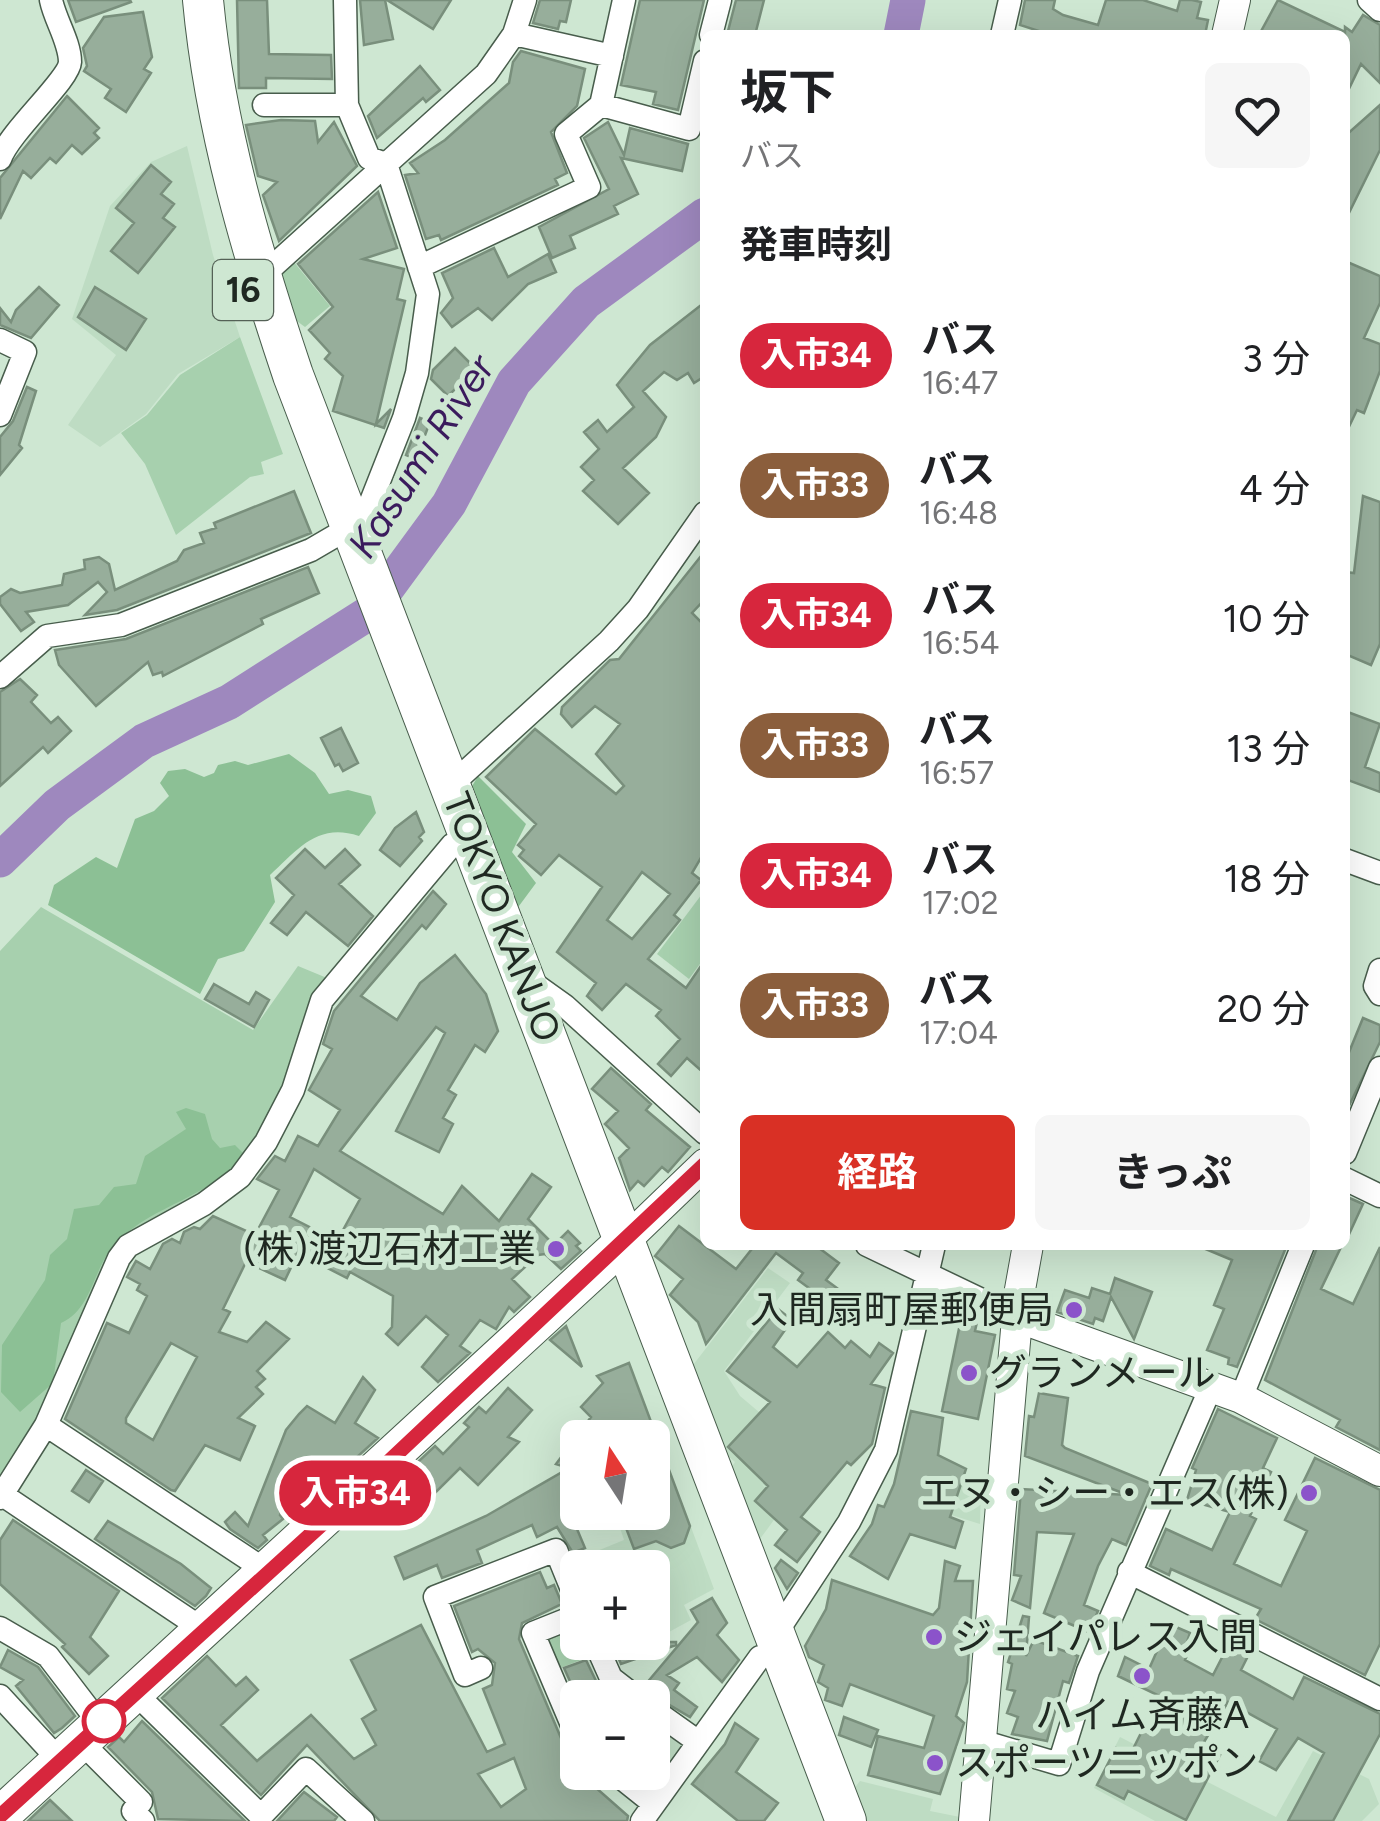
<!DOCTYPE html>
<html lang="ja">
<head>
<meta charset="utf-8">
<style>
	:root { --surface:#fff; --page:#f6f6f6; --text:#202124; --muted:#757577; --accent:#d93025 }
	body { margin:0; font-family:Figtree,"Noto Sans JP",sans-serif; background:var(--page); color:var(--text); height:100vh; display:flex; flex-direction:column; font-size:38px; white-space:nowrap }
	* { box-sizing:border-box; margin:0 }
	p { font-size:32px; color:var(--muted) }
	.icon { flex:none; width:55px; height:55px; fill:none; stroke:currentColor; stroke-width:2; stroke-linecap:round; stroke-linejoin:round }
	.map { position:relative; flex:1; overflow:hidden }
	.drawer { position:absolute; left:700px; top:30px; width:650px; height:1220px; display:flex; flex-direction:column; background:var(--surface); border-radius:15px; box-shadow:0 10px 40px #0002 }
	.drawer>* { flex:none }
	.badge { padding:0 20px; border-radius:32px; font-size:35px; line-height:65px }
	.needle { width:65px; rotate:348deg }
	.buttons { position:absolute; left:560px; top:1420px; display:grid; gap:20px }
	.buttons a { display:grid; place-items:center; width:110px; height:110px; border-radius:15px; background:var(--surface); box-shadow:0 10px 40px #0002; font-size:50px }
	.map>.badge { position:absolute; translate:-50% -50%; box-shadow:0 0 0 5px #fff }
	h2 { padding:0 40px; font-size:38px; line-height:90px }
	.round { display:grid; place-items:center; flex:none; width:105px; height:105px; border-radius:15px; background:var(--page) }
	.overview { display:flex; align-items:center; justify-content:space-between; height:170px; padding:0 40px }
	h1 { font-size:48px; font-weight:700; line-height:75px }
	.action { display:flex; gap:20px; margin-top:auto; padding:20px 40px }
	.action a { flex:1; height:115px; border-radius:15px; background:var(--accent); color:#fff; font-size:40px; font-weight:700; line-height:115px; text-align:center }
	.action a+a { background:var(--page); color:var(--text) }
	ul { padding:0; list-style:none }
	li { display:flex; align-items:center; gap:30px; height:130px; padding:0 40px }
	li div { flex:1 }
	li b { display:block; font-size:38px }
	li em { font-style:normal }
	li .badge { min-width:110px; font-weight:700; text-align:center }
	.map>svg:first-child { display:block }
	.built { fill:#bedcc3 }
	.green { fill:#a7d0ae }
	.forest { fill:#8cc095 }
	.lines { fill:none; stroke-linecap:round; stroke-linejoin:round }
	.river { stroke:#9e88be; stroke-width:35 }
	.building { fill:#97ae9b; stroke:#798f7c; stroke-width:2.5; fill-rule:evenodd }
	.minor-casing { stroke:#485d4c; stroke-width:25 }
	.tertiary-casing { stroke:#485d4c; stroke-width:32 }
	.primary-casing { stroke:#485d4c; stroke-width:40 }
	.trunk-casing { stroke:#485d4c; stroke-width:42 }
	.minor { stroke:#fff; stroke-width:22 }
	.tertiary { stroke:#fff; stroke-width:30 }
	.primary { stroke:#fff; stroke-width:38 }
	.trunk { stroke:#fff; stroke-width:40 }
	.line-casing { stroke:#fff; stroke-width:22 }
	.line { stroke:#d7263d; stroke-width:15 }
	.poi-dot { fill:#8b53ca; stroke:#cee7d2; stroke-width:4 }
	.stop-dot { fill:#fff; stroke:#d7263d; stroke-width:5 }
	.labels { text-anchor:middle; stroke-width:10; stroke-linejoin:round; paint-order:stroke }
	.shield { fill:#cee7d2; stroke:#546156; stroke-width:2.5 }
	.shield-label { font-size:35px; font-weight:bold; fill:#1f2821 }
	.street-label { font-size:38px; fill:#1f2821; stroke:#cee7d2 }
	.poi-label { font-size:38px; fill:#1f2821; stroke:#cee7d2; text-anchor:end }
	.water-label { font-size:40px; font-style:italic; fill:#3b1b5d; stroke:#cee7d2 }
</style>
</head>
<body>
<div class="map">
<svg width="1380" height="1821" viewBox="0 0 1380 1821">
	<rect width="100%" height="100%" fill="#cee7d2"/>
	<path class="built" d="M187 146 213 255 240 337 178 374 146 414 100 447 68 425 116 355 72 319 110 206 151 162Z
		M768 1268 790 1283 724 1371 740 1396 811 1456 777 1496 759 1482 785 1505 757 1543 729 1471 735 1462 722 1451 690 1369Z
		M659 1441 714 1589 684 1605 691 1620 658 1638 653 1633 652 1568H578L577 1580 570 1562 624 1540 615 1513 652 1512 653 1443Z
		M928 1468 981 1485 980 1524 916 1504Z
		M653 1718 689 1746 652 1794 624 1773 652 1772Z
		M1120 1737 1276 1817 1313 1751 1369 1779 1379 1804 1362 1821H1155L1094 1788Z
		M860 1781 933 1799 930 1811 960 1817 959 1821H863L852 1791Z"/>
	<path class="green" d="M293 261 330 306 305 327 294 319 278 275Z
		M240 337 283 454 261 462 264 474 250 477 176 535 145 464 121 433 147 415 180 375Z
		M705 890V957L689 979 657 954Z
		M41 907 253 1030 298 966 327 978 284 1093 239 1172 125 1238 40 1424 0 1485V951Z
		M577 1625 578 1642 589 1643 594 1655 555 1670 545 1645 548 1635Z"/>
	<path class="forest" d="M289 754 315 773 329 794 348 790 371 796 376 813 359 836C318 822 298 849 270 875L275 902 244 951 218 959 200 994 48 905 54 885 96 857 117 868 135 819 154 811 169 796 160 783 168 771 185 769 204 777 214 773 218 765 235 761 248 765Z
		M478 776 526 824 512 852 536 883 516 910 471 788Z
		M186 1108 205 1114 212 1139 220 1148 235 1145 244 1154C208 1200 155 1203 117 1242 92 1267 94 1308 61 1323L53 1383 20 1412 1 1392 2 1345 45 1280 50 1255 67 1239 74 1209 99 1205 114 1187 136 1184 145 1156 186 1129 176 1112Z"/>
	<g class="lines">
		<path class="river" d="M901 35 908 0
			M0 860 57 805 144 741 229 702 369 613 449 504 514 382 586 302 705 215"/>
	</g>
	<path class="building" d="M68 0H130L131 2 76 22Z
		M237 0H267L269 54 331 55 332 79 266 78V88H239Z
		M360 0H385L393 39 364 45Z
		M387 0H451L433 29Z
		M540 0H571L566 22 560 21 558 29 533 23Z
		M640 0H704L678 110 653 104 656 92 621 85Z
		M736 0H764L755 35H727Z
		M1025 0H1055L1053 9 1063 15 1098 25 1106 0H1143L1177 11 1180 0H1192L1201 2 1197 18 1208 20 1205 35H1038L1039 31 1020 25Z
		M1278 0 1345 32V27L1352 32 1363 15 1380 25V83L1361 64 1345 97V35H1259Z
		M143 12 152 57 144 69 151 73 126 112 105 98 111 89 84 71 87 66 83 48 104 17Z
		M521 51 585 69 577 106 551 132 567 173 555 179 558 185 441 240 439 235 426 239 405 175 418 173 410 163 445 140 509 83 513 62Z
		M420 66 440 90 426 102 423 98 377 138 368 116Z
		M67 96 99 128 94 133 99 138 82 154 72 145 56 163 50 158 31 178 23 171 0 219V178Z
		M1380 105V150L1345 221V136Z
		M281 120 315 121 318 142 334 122 357 166 279 241 263 195 277 182 258 176 246 125Z
		M608 122 624 155 630 128 688 144 682 171 621 158 638 194 614 206 618 214 570 236 575 248 552 258 539 227 609 189 584 138Z
		M151 165 171 182 161 194 174 204 163 218 175 227 138 273 111 251 134 223 116 208Z
		M378 192 397 248 363 259 404 269 397 299 405 301 376 424 391 409 384 428 333 411 343 376 325 359 330 353 309 330 333 307 298 264Z
		M494 248 508 277 548 254 556 272 528 284 492 320 478 308 452 327 441 313 453 298 442 273Z
		M1345 261 1380 276V303L1364 338 1380 344V371L1364 413 1357 410 1345 435Z
		M39 287 59 305 31 338 0 325V308L11 322 16 310Z
		M95 287 146 319 126 350 78 317Z
		M705 302V376L694 383 688 373 677 380 664 372 643 391 666 417 656 437 623 468 649 493 618 524 583 491 594 480 581 467 599 449 584 432 598 420 607 432 634 407 617 385 650 345Z
		M455 348 476 369 448 396 431 379 433 370Z
		M27 387 36 391 19 445 22 448 0 475V437L13 421Z
		M420 418 430 422 416 459 406 455Z
		M294 491 311 533 117 610 85 615 107 592 98 582 68 605 26 612 34 622 21 631 0 604V597L11 589 20 593 62 585 64 574 85 569 84 560 99 557 109 564 115 590 177 561 184 550 204 543 200 533 216 528 214 523Z
		M1363 496 1380 502V644L1371 665 1345 654V572L1354 573Z
		M705 551V599L692 613 705 626V851L692 873 701 880 674 915 680 920 648 959 686 988 705 960V1074L687 1058 671 1076 658 1064 680 1039 656 1016 661 1010 626 984 602 1010 587 996 596 983 557 952 602 887 559 855 541 875 519 856 524 850 518 845 536 824 486 777 535 729 616 794 624 786 596 754 620 724 595 706 572 727 561 714 562 707 610 660 619 659ZM642 872 670 894 632 939 607 920Z
		M308 567 319 593 261 619 263 624 163 676 162 672 153 675 148 662 96 706 59 665 55 650 126 639Z
		M20 679 37 695 31 702 51 723 58 717 71 731 48 753 43 747 0 786V692Z
		M1345 711 1380 724 1365 767 1380 773V792L1345 779Z
		M341 728 358 763 343 771 339 764 335 766 321 738Z
		M416 812 424 832 419 837 422 841 400 866 380 850 395 828Z
		M305 849 325 868 345 849 360 865 339 884 373 916 348 946 306 912 287 935 271 923 294 895 276 878Z
		M433 891 446 904 426 929 422 925 361 996 397 1020 420 983 455 955 486 994 498 1031 485 1052 475 1045 448 1090 456 1095 443 1118 453 1124 439 1152 396 1131 445 1033 436 1027 340 1151 443 1214 462 1186 499 1221 532 1174 551 1187 528 1219 554 1245 568 1231 580 1243 576 1246 581 1251 561 1269 545 1254 538 1255 512 1279 530 1297 514 1312 509 1307 496 1329 480 1320 460 1346 470 1353 438 1382 422 1367 448 1335 426 1316 398 1345 386 1334 392 1327 393 1296 350 1272 347 1278 298 1253 285 1280 246 1262 223 1309 230 1312 219 1332 247 1342 266 1322 289 1339 257 1371 265 1379 256 1387 263 1394 238 1418 255 1426 240 1460 205 1445 175 1491 171 1490 65 1419 107 1323 129 1333 147 1296 137 1290 140 1284 127 1277 136 1261 150 1269 163 1244 172 1239 180 1243 184 1232 194 1227 200 1229 213 1216 255 1235 279 1190 257 1179 275 1156 285 1161 298 1136 318 1146 340 1110 309 1090 332 1049 323 1044 334 1011ZM314 1169 360 1199 337 1241 290 1217ZM171 1343 197 1357 153 1440 126 1423V1418Z
		M214 984 249 1004 256 992 269 1000 254 1027 205 999Z
		M1363 1018 1380 1025V1042L1345 1114V1062Z
		M611 1068 651 1104 646 1110 690 1147 668 1172 662 1167 644 1186 638 1181 630 1190 619 1158 629 1148 605 1124 618 1111 592 1089Z
		M1345 1196 1363 1204 1345 1243Z
		M679 1226 736 1269 755 1245H815L839 1263 826 1280 841 1291 832 1305 798 1280 803 1273 776 1253 706 1344 698 1322 670 1295 683 1279 655 1256Z
		M1196 1245H1287L1237 1367 1228 1364 1229 1358 1207 1350 1224 1309 1214 1305 1232 1260Z
		M1318 1245H1342L1321 1289 1353 1304 1380 1247V1450L1336 1427 1340 1420 1265 1380Z
		M1115 1278 1152 1292 1134 1339 1111 1297 1103 1321 1095 1318 1093 1324 1057 1312 1065 1290 1089 1298 1092 1288 1110 1294Z
		M778 1309 792 1320 773 1347 797 1367 828 1332 845 1348 851 1341 870 1357 879 1343 893 1353 871 1384 885 1388 872 1444 851 1465 847 1462 801 1517 820 1532 797 1562 775 1545 787 1530 755 1501 768 1486 728 1447 770 1402 727 1371Z
		M961 1319 977 1322 975 1331 995 1335 978 1419 942 1411Z
		M566 1326 582 1367 550 1340Z
		M629 1363 690 1526 684 1543 671 1548 656 1541 634 1549 620 1512H652V1438H578V1505L569 1510 585 1548 573 1553 557 1527 537 1537 532 1525 477 1550 482 1563 442 1578 437 1565 404 1579 395 1557 486 1516 569 1468 556 1464 591 1417 581 1407 603 1383 597 1376Z
		M363 1377 375 1390 355 1423 378 1438 322 1489 298 1469 280 1515 283 1519 263 1535 267 1540 258 1548 230 1529 225 1522 235 1512 248 1526 286 1430 299 1414 307 1406 335 1423Z
		M508 1388 532 1410 508 1437 519 1442 478 1485 460 1468 436 1492 427 1482 419 1489 405 1474 435 1446 443 1454 469 1427 464 1423 479 1407 486 1413Z
		M1039 1393 1068 1398 1062 1445 1065 1448 1152 1484 1126 1545 1112 1539 1098 1566 1084 1605 1098 1611 1089 1632 1044 1613 1074 1534 1037 1532 1030 1608 1012 1600 1021 1576 1014 1575 1021 1489 1128 1495 1025 1456 1029 1416 1034 1417Z
		M1218 1409 1277 1438 1263 1468 1271 1472 1250 1516 1256 1519 1234 1564 1281 1586 1307 1531 1285 1520 1315 1458 1380 1490V1644L1365 1675 1255 1619 1261 1609 1171 1569 1169 1575 1150 1566 1166 1529 1212 1550 1230 1512 1187 1500 1196 1470 1192 1468Z
		M911 1411 943 1418 938 1455 966 1469 950 1517 963 1522 955 1548 910 1534 888 1579 850 1556 872 1524 878 1505 884 1507 894 1484Z
		M86 1470 103 1481 89 1502 72 1491Z
		M13 1520 119 1591 90 1637 108 1656 89 1674 62 1647 65 1644 0 1584V1540Z
		M108 1521 181 1564 211 1588 206 1596 195 1606 95 1539Z
		M781 1560 798 1573 787 1589 775 1568Z
		M945 1561 960 1566 955 1581H973L967 1682 956 1716 964 1723 940 1794 868 1775 878 1736 924 1748 934 1716 850 1684 842 1706 825 1700 828 1688 818 1682 824 1665 809 1657 805 1646 826 1609 832 1580 933 1615 939 1608Z
		M540 1572 547 1588 554 1585 562 1604 522 1623 519 1639 564 1745 578 1763V1772L628 1816 627 1821H380L307 1745 261 1795 162 1698 207 1656 236 1686 246 1677 258 1690 221 1725 257 1761 311 1715 354 1759 376 1745 362 1719 376 1710 351 1660 421 1625 487 1752 505 1744 483 1689 492 1685 495 1663 478 1649 472 1652 454 1606ZM514 1758 526 1789 501 1807 478 1774Z
		M712 1598 727 1623 717 1635 739 1660 722 1682 697 1657 667 1675 679 1683 674 1690 697 1707 690 1717 651 1694 645 1685 698 1622 691 1610Z
		M1023 1616 1029 1617 1026 1656 1034 1640 1078 1656 1069 1683 1063 1681 1047 1741 1012 1734 1018 1717 1007 1713 1015 1691 1007 1689 1012 1664 1008 1662Z
		M1169 1624 1190 1633 1187 1642 1192 1644 1185 1660 1213 1675 1231 1640 1251 1650 1241 1670 1293 1699 1304 1677 1380 1714V1734L1333 1821H1288L1324 1753 1298 1738 1276 1770 1259 1761 1277 1729 1228 1702 1201 1747 1220 1755 1186 1820 1128 1791 1124 1799 1097 1785 1116 1748 1130 1755 1143 1729 1153 1734 1170 1701 1118 1676 1125 1657 1149 1669Z
		M630 1642H676V1645L621 1664 614 1648Z
		M8 1650 38 1667 75 1716 62 1728 54 1733 16 1686 23 1680 0 1667Z
		M586 1660 598 1685 612 1698 578 1699 564 1668Z
		M844 1717 878 1730 871 1747 839 1735Z
		M142 1721 245 1821 158 1819 152 1792 108 1747 119 1737 124 1742Z
		M735 1723 758 1739 736 1772 778 1803 764 1821H738L692 1784 725 1744Z
		M304 1792 337 1817 334 1821H277Z
		M50 1800 72 1821H28Z"/>
	<g class="lines">
		<defs>
			<path id="minor" d="M345 0 347 105 369 158 386 164 428 294 417 373 404 418 370 504 351 520
				M624 0 601 105 689 129 705 61
				M1369 0 1380 10
				M514 34 612 56
				M711 35 720 0
				M1002 35 1010 0
				M264 105H347
				M0 159C10 131 69 80 70 62 70 42 55 20 51 0
				M419 267 589 187 566 134 601 105
				M260 278 486 74 514 34 525 0
				M0 340 25 352 0 415
				M0 677 47 636 121 625 311 550 335 536
				M451 785 609 641 638 609 705 513
				M1345 860 1380 873
				M1380 970 1375 986 1380 994
				M530 981 565 1006 705 1133
				M1345 1153 1380 1068
				M1345 1179 1380 1196
				M867 1245 1017 1317
				M1241 1398 1303 1245
				M46 1425 268 1572
				M4 1496 204 1630
				M0 1498 46 1425 119 1258 128 1246 204 1204 240 1177 266 1142 293 1090 322 1000 452 845
				M1129 1572 1380 1699
				M578 1615 533 1633 578 1739
				M0 1628 48 1656 100 1724
				M775 1635 849 1522 886 1450 934 1245
				M595 1642 611 1678 637 1698
				M481 1668 465 1675 435 1597 556 1550 578 1604
				M135 1693 261 1816 306 1769 363 1821
				M0 1696 60 1761
				M652 1709 697 1741
				M981 1741 1059 1764 1088 1671 1211 1387
				M81 1742 141 1802 133 1811 143 1821
				M614 1772 654 1804
				M642 1821 760 1657"/>
			<path id="tertiary" d="M1227 35 1235 0
				M626 1240 705 1164
				M1017 1317 1241 1398 1380 1471
				M974 1821 1019 1295 1028 1245"/>
			<path id="primary" d="M0 1816 626 1240"/>
			<path id="trunk" d="M203 0C215 129 252 253 293 375L846 1821"/>
		</defs>
		<use href="#minor" class="minor-casing"/>
		<use href="#tertiary" class="tertiary-casing"/>
		<use href="#primary" class="primary-casing"/>
		<use href="#trunk" class="trunk-casing"/>
		<use href="#minor" class="minor"/>
		<use href="#tertiary" class="tertiary"/>
		<use href="#primary" class="primary"/>
		<use href="#trunk" class="trunk"/>
	</g>
	<g class="lines">
		<defs>
			<path id="line" d="M0 1816 331 1516 705 1164"/>
		</defs>
		<use href="#line" class="line-casing"/>
		<use href="#line" class="line"/>
	</g>
	<g class="poi-dot">
		<circle cx="556" cy="1249" r="10"/>
		<circle cx="1074" cy="1310" r="10"/>
		<circle cx="969" cy="1373" r="10"/>
		<circle cx="1309" cy="1493" r="10"/>
		<circle cx="934" cy="1637" r="10"/>
		<circle cx="1142" cy="1676" r="10"/>
		<circle cx="935" cy="1763" r="10"/>
	</g>
	<circle class="stop-dot" cx="104" cy="1721" r="20"/>
	<g class="labels">
		<rect class="shield" x="213" y="260" width="60" height="60" rx="8"/>
		<g class="shield-label">
			<text x="243" y="302">16</text>
		</g>
		<g class="street-label">
			<text transform="translate(502 917) rotate(69)" y="13">TOKYO KANJO</text>
		</g>
		<g class="poi-label">
			<text x="536" y="1262">(株)渡辺石材工業</text>
			<text x="1054" y="1323">入間扇町屋郵便局</text>
			<text x="989" y="1386" text-anchor="start">グランメール</text>
			<text x="1289" y="1506">エヌ・シー・エス(株)</text>
			<text x="954" y="1650" text-anchor="start">ジェイパレス入間</text>
			<text x="1142" y="1728" text-anchor="middle">ハイム斉藤A</text>
			<text x="955" y="1776" text-anchor="start">スポーツニッポン</text>
		</g>
		<g class="water-label">
			<text transform="translate(421 456) rotate(-57)" y="14">Kasumi River</text>
		</g>
	</g>
</svg>
<div class="buttons">
<a><svg class="needle" viewBox="-14 -14 28 28"><path d="M0-13l5 13h-10z" fill="#e53935"/><path d="M0 13l5-13h-10z" fill="#757577"/></svg></a>
<a>+</a>
<a>−</a>
</div>
<b class="badge" style="left:355px;top:1493px;background:#d7263d;color:#fff">入市34</b>
<section class="drawer">
<div class="overview"><div><h1>坂下</h1><p>バス</p></div><a class="round"><svg class="icon" aria-label="heart" viewBox="0 0 24 24"><path d="M12 20l-8-8c-3-5 5-10 8-4 3-6 11-1 8 4z"/></svg></a></div>
<h2>発車時刻</h2>
<ul>
<li><span class="badge" style="background:#d7263d;color:#fff">入市34</span><div><b>バス</b><p>16:47</p></div><em>3 分</em></li>
<li><span class="badge" style="background:#8b5e3c;color:#fff">入市33</span><div><b>バス</b><p>16:48</p></div><em>4 分</em></li>
<li><span class="badge" style="background:#d7263d;color:#fff">入市34</span><div><b>バス</b><p>16:54</p></div><em>10 分</em></li>
<li><span class="badge" style="background:#8b5e3c;color:#fff">入市33</span><div><b>バス</b><p>16:57</p></div><em>13 分</em></li>
<li><span class="badge" style="background:#d7263d;color:#fff">入市34</span><div><b>バス</b><p>17:02</p></div><em>18 分</em></li>
<li><span class="badge" style="background:#8b5e3c;color:#fff">入市33</span><div><b>バス</b><p>17:04</p></div><em>20 分</em></li>
</ul>
<div class="action"><a>経路</a><a>きっぷ</a></div>
</section>
</div>
</body>
</html>
